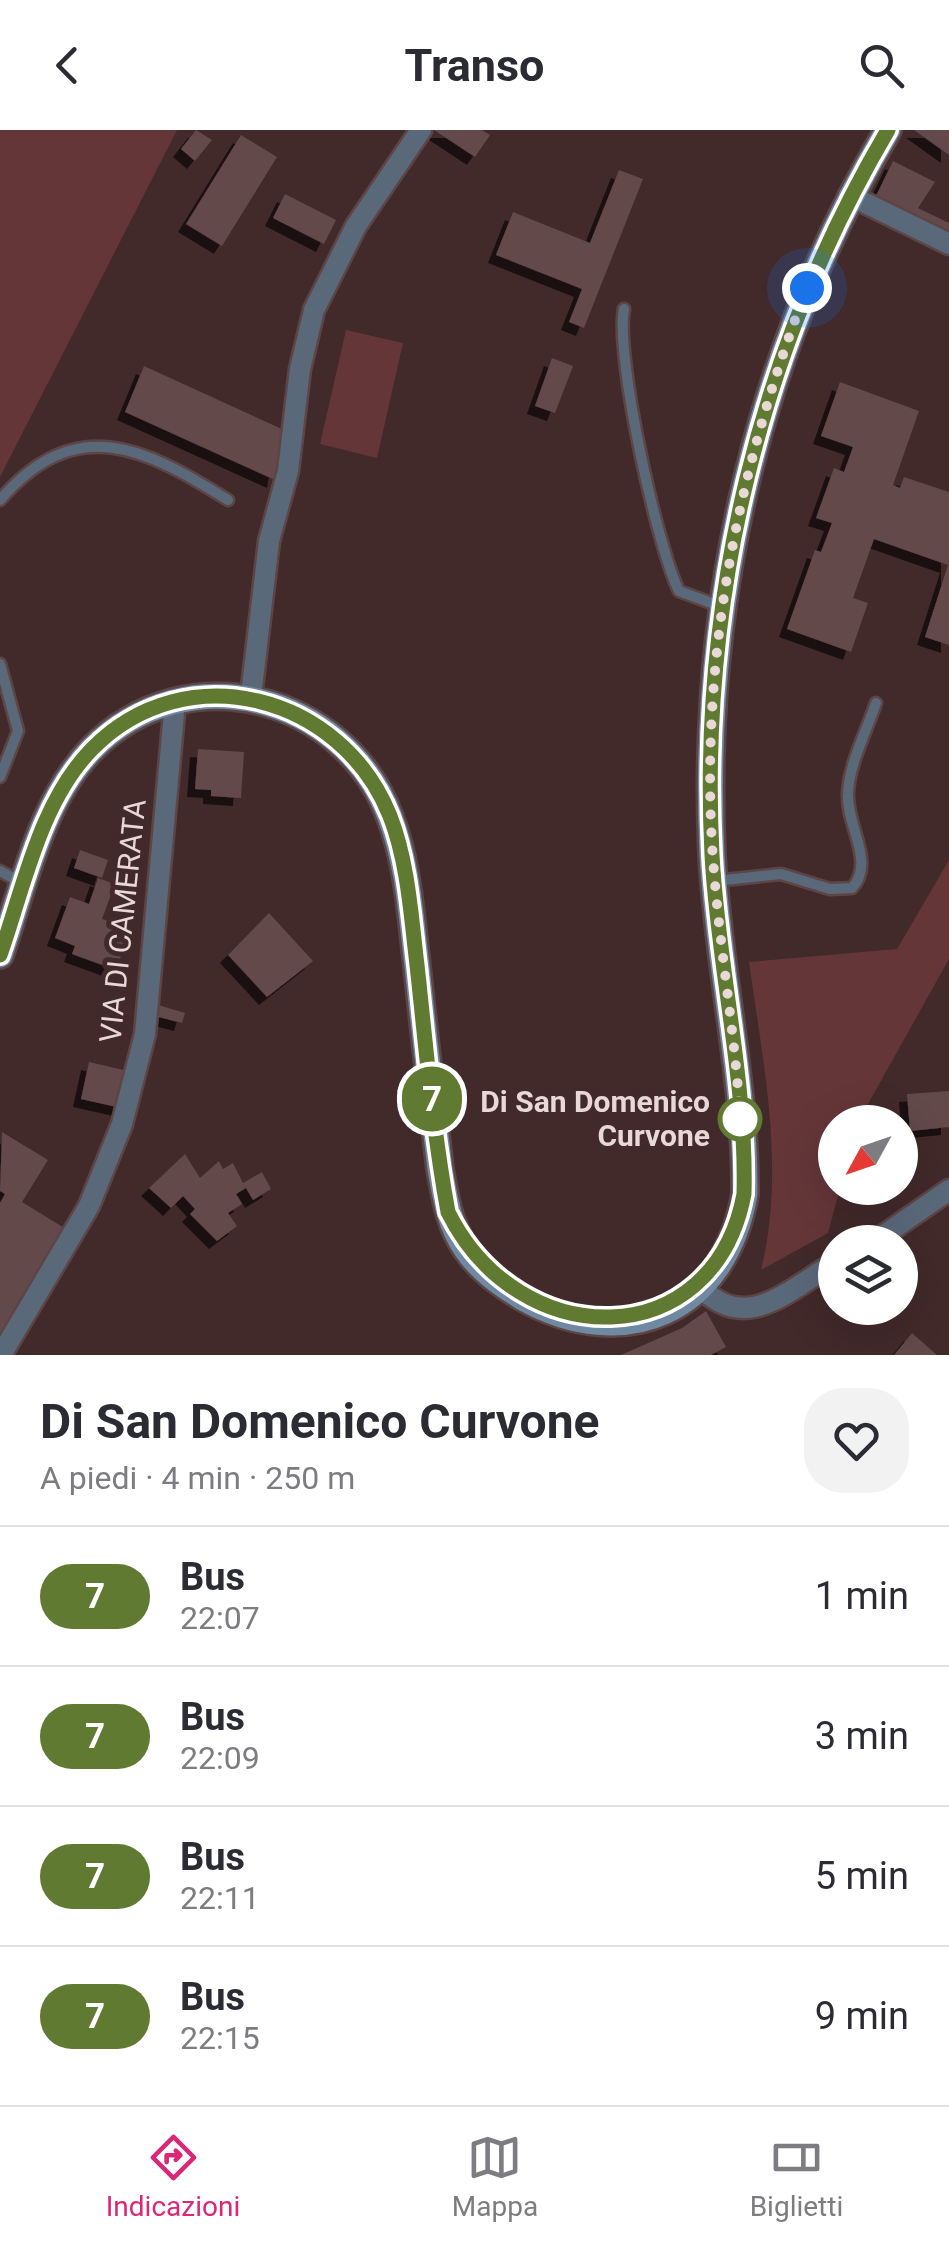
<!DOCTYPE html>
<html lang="it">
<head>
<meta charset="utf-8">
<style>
	:root { --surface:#fff; --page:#f2f2f3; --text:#2b2b33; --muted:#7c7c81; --line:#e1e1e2; --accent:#db2777 }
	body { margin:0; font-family:Roboto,sans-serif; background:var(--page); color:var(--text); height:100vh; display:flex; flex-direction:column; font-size:38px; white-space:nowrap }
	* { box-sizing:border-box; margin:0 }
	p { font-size:32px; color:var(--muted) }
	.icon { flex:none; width:55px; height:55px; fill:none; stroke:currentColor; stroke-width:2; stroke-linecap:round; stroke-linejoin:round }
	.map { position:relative; height:1225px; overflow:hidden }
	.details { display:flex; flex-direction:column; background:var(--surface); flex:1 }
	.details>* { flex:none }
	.badge { padding:0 20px; border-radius:32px; font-size:35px; line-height:65px }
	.needle { width:65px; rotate:230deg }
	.tools { position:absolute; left:818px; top:975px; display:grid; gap:20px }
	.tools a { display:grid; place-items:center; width:100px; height:100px; border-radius:50%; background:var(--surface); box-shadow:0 10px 40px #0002; font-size:50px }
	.you { position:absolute; width:50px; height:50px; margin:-25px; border:8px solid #fff; border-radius:50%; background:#1a73e8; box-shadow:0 0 0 15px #1a73e833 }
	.map>.badge { position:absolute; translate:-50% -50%; box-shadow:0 0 0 5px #fff }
	.round { display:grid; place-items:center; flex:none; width:105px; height:105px; border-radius:40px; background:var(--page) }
	.headline { display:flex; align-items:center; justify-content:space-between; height:170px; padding:0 40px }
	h1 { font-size:48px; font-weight:700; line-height:75px }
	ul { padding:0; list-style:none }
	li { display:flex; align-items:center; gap:30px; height:140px; padding:0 40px; border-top:2px solid var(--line) }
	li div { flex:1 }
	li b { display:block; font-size:38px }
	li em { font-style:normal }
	li .badge { min-width:110px; font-weight:700; text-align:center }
	header { display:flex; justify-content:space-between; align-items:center; height:130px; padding:0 40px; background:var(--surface); font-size:45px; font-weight:700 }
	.dock { display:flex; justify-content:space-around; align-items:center; height:140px; border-top:2px solid var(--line); background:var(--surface); font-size:28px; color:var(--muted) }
	.dock a { display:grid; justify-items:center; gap:5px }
	.dock .active { color:var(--accent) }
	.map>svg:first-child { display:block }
	.green { fill:#643638 }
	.building { fill:#634848; filter:url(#shadow) }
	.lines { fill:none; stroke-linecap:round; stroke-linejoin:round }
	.lane-casing { stroke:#5d4546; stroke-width:15 }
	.street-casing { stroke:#5d4546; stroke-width:25 }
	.secondary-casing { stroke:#5d4546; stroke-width:30 }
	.lane { stroke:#5a697a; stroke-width:10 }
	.street { stroke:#5a697a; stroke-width:20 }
	.secondary { stroke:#7089a2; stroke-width:25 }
	.line-casing { stroke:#fff; stroke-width:22 }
	.line { stroke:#607b31; stroke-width:15 }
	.walk { stroke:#e9d8d8; stroke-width:10; stroke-dasharray:0 18 }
	.stop-dot { fill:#fff; stroke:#607b31; stroke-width:5 }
	.labels { text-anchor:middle; stroke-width:10; stroke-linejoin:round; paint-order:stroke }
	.street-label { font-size:30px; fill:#e9d8d8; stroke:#42292a }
	.stop-label { font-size:30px; font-weight:bold; fill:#e9d8d8; stroke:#42292a; text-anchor:end }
</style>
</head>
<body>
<header><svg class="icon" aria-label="back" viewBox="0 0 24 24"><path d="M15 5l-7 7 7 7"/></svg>Transo<svg class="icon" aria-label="search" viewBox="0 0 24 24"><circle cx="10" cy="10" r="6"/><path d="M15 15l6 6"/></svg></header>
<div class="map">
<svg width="949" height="1225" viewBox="0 0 949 1225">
	<defs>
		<filter id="shadow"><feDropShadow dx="-8" dy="8" stdDeviation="0" flood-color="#0009"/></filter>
	</defs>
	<rect width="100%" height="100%" fill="#42292a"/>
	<path class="green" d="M0 0H177L0 347Z
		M346 200 403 213 377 328 320 314Z
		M949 730V829L858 992H835V1058H840L828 1103 761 1140C786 1037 763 935 749 832L897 819Z"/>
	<path class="building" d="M196 0 212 10 195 31 181 19Z
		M434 0H482L490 5 475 27Z
		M914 0H949V25Z
		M241 5 277 27 222 116 186 94Z
		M893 31 935 52 918 78 949 93V106L874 70Z
		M619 40 643 49 584 198 569 192 582 159 496 125 513 82 590 113Z
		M285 64 336 90 324 114 273 88Z
		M552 228 573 236 555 283 535 276Z
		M144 236 284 300 275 350 125 282Z
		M840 252 919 281 893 355 900 358 904 347 949 362V515L925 507 948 435 874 409 853 468 868 473 851 522 787 499 815 420 821 422 832 393 816 388 834 338 844 342 853 317 821 306Z
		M198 619 244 622 241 668 211 666V660L195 659Z
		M80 720 108 730 102 748 74 738Z
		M98 748 115 754 102 789 131 799 116 840 72 824 75 816 55 808 70 767 89 774Z
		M269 783 313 831 267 867 228 825Z
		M158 875 185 883 182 893 155 886Z
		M89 932 128 941 121 978 81 969Z
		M949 961V997L910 1001 907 964Z
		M2 1002 48 1030 22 1072 66 1099 0 1207V1073L5 1064 0 1061Z
		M185 1024 200 1048 219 1031 223 1039 233 1033 243 1053 262 1042 271 1059 253 1070 246 1058 236 1064 242 1074 228 1083 237 1096 217 1111 190 1084 195 1079 183 1066 171 1078 149 1058Z
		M706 1181 726 1217 711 1225H621L682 1198Z
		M912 1203 937 1225H894Z"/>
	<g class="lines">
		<defs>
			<path id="lane" d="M624 179C615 225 657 417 679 461L722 477
				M0 370C75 283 144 317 228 370
				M0 534 18 601 0 647
				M0 741 24 754
				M716 751 781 744 830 759 852 758C876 732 846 696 848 663 849 634 867 600 876 573"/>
			<path id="street" d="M849 65 949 114
				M251 566 269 411 288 341 300 239 314 180 356 96 421 0
				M874 1112 949 1060
				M700 1157C747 1205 789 1159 835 1133
				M1 1225 89 1076 122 994 145 904 175 572"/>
			<path id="secondary" d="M0 825C24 757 40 672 92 619 186 524 344 564 390 687 408 734 411 787 417 836 424 904 432 971 440 1039 445 1067 449 1095 466 1119 480 1140 502 1155 523 1168 625 1225 725 1182 745 1064 746 951 718 838 712 725 700 470 758 220 888 0"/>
		</defs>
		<use href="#lane" class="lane-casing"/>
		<use href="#street" class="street-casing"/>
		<use href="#secondary" class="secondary-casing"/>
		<use href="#lane" class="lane"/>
		<use href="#street" class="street"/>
		<use href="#secondary" class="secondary"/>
	</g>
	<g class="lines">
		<defs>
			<path id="line" d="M0 825C24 757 40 672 92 619 186 523 342 565 390 686 408 732 411 786 417 835 426 917 433 1001 448 1082 519 1225 714 1225 744 1064 747 951 718 838 712 725 699 471 759 219 888 0"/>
		</defs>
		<use href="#line" class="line-casing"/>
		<use href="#line" class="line"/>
		<path class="walk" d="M740 989C736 909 719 815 713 729 699 534 737 340 807 158"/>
	</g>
	<circle class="stop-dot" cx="740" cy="989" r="20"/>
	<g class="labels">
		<g class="street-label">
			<text transform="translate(123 791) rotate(-84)" y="10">VIA DI CAMERATA</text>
		</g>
		<g class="stop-label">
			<text x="710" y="982">Di San Domenico<tspan x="710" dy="34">Curvone</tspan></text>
		</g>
	</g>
</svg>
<div class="tools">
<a><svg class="needle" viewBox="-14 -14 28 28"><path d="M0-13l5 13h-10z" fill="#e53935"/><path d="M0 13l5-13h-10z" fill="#7c7c81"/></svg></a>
<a><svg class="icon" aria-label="layers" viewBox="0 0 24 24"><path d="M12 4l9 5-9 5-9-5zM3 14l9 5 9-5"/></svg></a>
</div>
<div class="you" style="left:807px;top:158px"></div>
<b class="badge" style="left:432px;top:969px;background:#607b31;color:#fff">7</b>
</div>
<section class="details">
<div class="headline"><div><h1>Di San Domenico Curvone</h1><p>A piedi · 4 min · 250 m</p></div><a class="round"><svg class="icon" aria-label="heart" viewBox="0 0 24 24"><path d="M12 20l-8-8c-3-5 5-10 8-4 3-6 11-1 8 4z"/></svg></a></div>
<ul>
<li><span class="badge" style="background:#607b31;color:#fff">7</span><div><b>Bus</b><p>22:07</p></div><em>1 min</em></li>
<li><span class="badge" style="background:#607b31;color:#fff">7</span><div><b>Bus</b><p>22:09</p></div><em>3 min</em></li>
<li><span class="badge" style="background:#607b31;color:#fff">7</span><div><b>Bus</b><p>22:11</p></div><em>5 min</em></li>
<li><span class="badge" style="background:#607b31;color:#fff">7</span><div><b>Bus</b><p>22:15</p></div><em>9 min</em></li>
</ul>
</section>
<nav class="dock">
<a class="active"><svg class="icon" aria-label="directions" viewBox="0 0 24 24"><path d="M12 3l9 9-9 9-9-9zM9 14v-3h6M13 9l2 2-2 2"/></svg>Indicazioni</a>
<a><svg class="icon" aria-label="map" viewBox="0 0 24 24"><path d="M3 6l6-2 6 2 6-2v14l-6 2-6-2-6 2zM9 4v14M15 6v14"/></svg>Mappa</a>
<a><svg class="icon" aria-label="tickets" viewBox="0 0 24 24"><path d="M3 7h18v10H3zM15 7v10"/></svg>Biglietti</a>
</nav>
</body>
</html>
